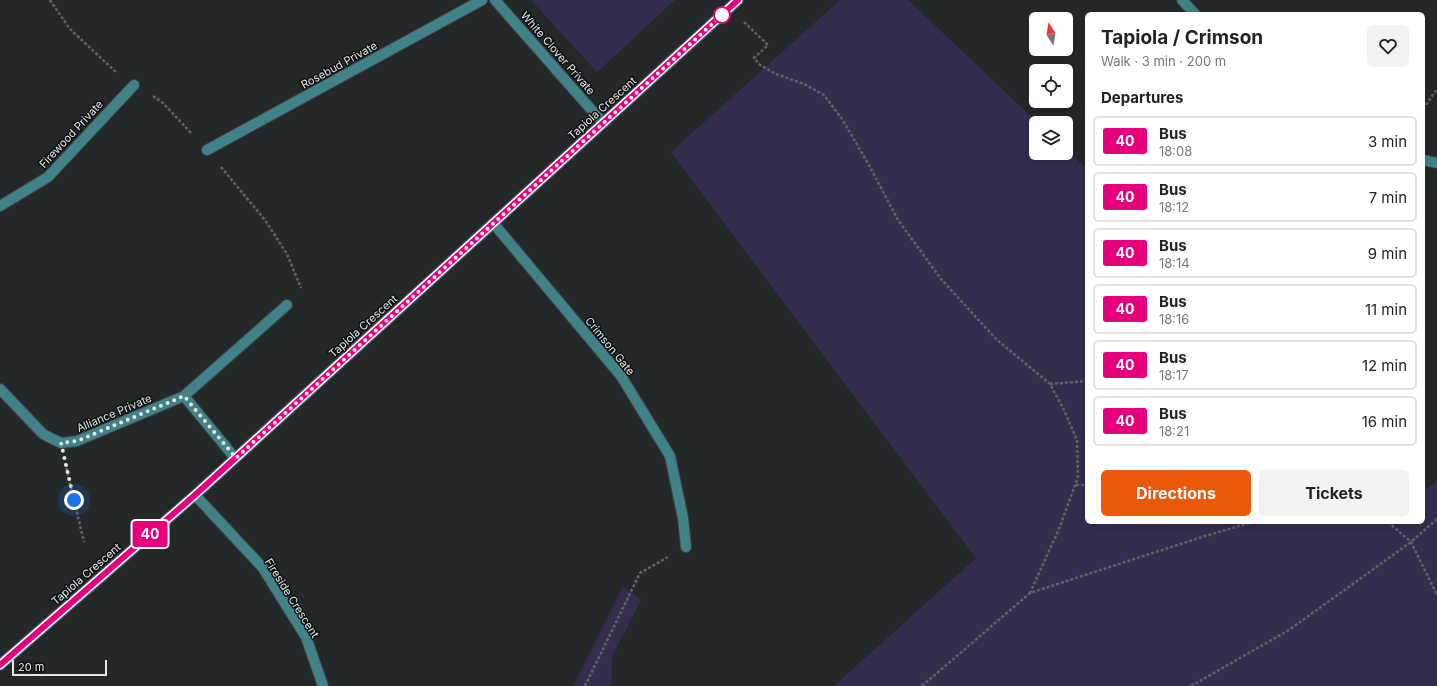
<!DOCTYPE html>
<html lang="en">
<head>
<meta charset="utf-8">
<style>
	:root { --surface:#fff; --page:#f2f2f2; --text:#222; --muted:#767676; --line:#e0e0e0; --accent:#ea580c }
	body { margin:0; font-family:Inter,sans-serif; background:var(--page); color:var(--text); height:100vh; display:flex; flex-direction:column; font-size:15px; white-space:nowrap }
	* { box-sizing:border-box; margin:0 }
	p { font-size:13px; color:var(--muted) }
	.icon { flex:none; width:22px; height:22px; fill:none; stroke:currentColor; stroke-width:2; stroke-linecap:round; stroke-linejoin:round }
	.map { position:relative; flex:1; overflow:hidden }
	.details { position:absolute; left:1085px; top:12px; width:340px; height:512px; display:flex; flex-direction:column; background:var(--surface); border-radius:6px; box-shadow:0 2px 10px #0003 }
	.details>* { flex:none }
	.badge { padding:0 8px; border-radius:3px; font-size:14px; line-height:26px }
	.needle { width:26px; rotate:348deg }
	.tools { position:absolute; left:1029px; top:12px; display:grid; gap:8px }
	.tools a { display:grid; place-items:center; width:44px; height:44px; border-radius:6px; background:var(--surface); box-shadow:0 2px 10px #0003; font-size:20px }
	.scale { position:absolute; left:12px; bottom:10px; width:95px; box-sizing:border-box; padding-left:4px; border:2px solid #e5e7e8; border-top:0; font-size:11px; line-height:14px; white-space:nowrap; color:#e5e7e8; -webkit-text-stroke:3px #0f1011; paint-order:stroke }
	.you { position:absolute; width:20px; height:20px; margin:-10px; border:3px solid #fff; border-radius:50%; background:#1a73e8; box-shadow:0 0 0 6px #1a73e833 }
	.map>.badge { position:absolute; translate:-50% -50%; box-shadow:0 0 0 2px #fff }
	h2 { padding:0 16px; font-size:15px; line-height:36px }
	.round { display:grid; place-items:center; flex:none; width:42px; height:42px; border-radius:6px; background:var(--page) }
	.head { display:flex; align-items:center; justify-content:space-between; height:68px; padding:0 16px }
	h1 { font-size:19px; font-weight:700; line-height:30px }
	.primary-button { display:flex; gap:8px; margin-top:auto; padding:8px 16px }
	.primary-button a { flex:1; height:46px; border-radius:6px; background:var(--accent); color:#fff; font-size:16px; font-weight:700; line-height:46px; text-align:center }
	.primary-button a+a { background:var(--page); color:var(--text) }
	ul { padding:0; list-style:none }
	li { display:flex; align-items:center; gap:12px; height:50px; margin:0 8px 6px; padding:0 8px; border:2px solid var(--line); border-radius:6px }
	li div { flex:1 }
	li b { display:block; font-size:15px }
	li em { font-style:normal }
	li .badge { min-width:44px; font-weight:700; text-align:center }
	.map>svg:first-child { display:block }
	.green { fill:#352d4e }
	.lines { fill:none; stroke-linecap:round; stroke-linejoin:round }
	.minor-casing { stroke:#404344; stroke-width:12 }
	.path { stroke:#606364; stroke-width:2.5; stroke-dasharray:3 2; stroke-linecap:butt }
	.minor { stroke:#418188; stroke-width:10 }
	.line-casing { stroke:#fff; stroke-width:9 }
	.line { stroke:#e6007e; stroke-width:6 }
	.walk { stroke:#e5e7e8; stroke-width:4; stroke-dasharray:0 7.2 }
	.stop-dot { fill:#fff; stroke:#e6007e; stroke-width:2 }
	.labels { text-anchor:middle; stroke-width:3; stroke-linejoin:round; paint-order:stroke }
	.street-label { font-size:11px; fill:#e5e7e8; stroke:#0f1011 }
</style>
</head>
<body>
<div class="map">
<svg width="1437" height="686" viewBox="0 0 1437 686">
	<rect width="100%" height="100%" fill="#252829"/>
	<path class="green" d="M531 0H675L597 72Z
		M840 0H908L1038 123H1036V153H1066V149L1087 169V522H1423V485L1427 489 1437 480V686H834L976 558 671 152Z
		M623 586 641 600 612 657 611 686H573Z"/>
	<g class="lines">
		<defs>
			<path id="minor" d="M495 0 603 123
				M1182 0 1195 14
				M207 150 482 0
				M1423 160 1437 163
				M0 206 48 177 134 85
				M494 224 621 376 670 456 683 518 686 547
				M0 389 43 434 61 443 77 441 184 396 287 305
				M184 396 235 458
				M195 495 263 568 306 637 323 686
				M0 665 195 495 738 0"/>
		</defs>
		<use href="#minor" class="minor-casing"/>
		<path class="path" d="M50 0 70 29 117 73
			M744 22 768 45 754 58 760 65 776 74 804 84 824 95 842 119 869 165 898 220 941 279 996 339 1050 384 1063 408 1077 440 1078 477 1059 529 1030 593
			M153 96 163 103 192 134
			M1423 109 1437 89
			M221 167 265 220 287 254 301 288
			M1050 384 1087 381
			M65 463 84 542
			M1076 485H1087
			M1388 522 1411 542 1437 595
			M585 686 640 573 668 557
			M922 686 1030 593 1205 536 1253 522
			M1191 686 1289 630 1411 542 1437 519"/>
		<use href="#minor" class="minor"/>
	</g>
	<g class="lines">
		<defs>
			<path id="line" d="M0 665 195 495 738 0"/>
		</defs>
		<use href="#line" class="line-casing"/>
		<use href="#line" class="line"/>
		<path class="walk" d="M74 500 61 443 77 441 184 396 236 458 722 15"/>
	</g>
	<circle class="stop-dot" cx="722" cy="15" r="8"/>
	<g class="labels">
		<g class="street-label">
			<text transform="translate(558 53) rotate(49)" y="4">White Clover Private</text>
			<text transform="translate(339 65) rotate(-29)" y="4">Rosebud Private</text>
			<text transform="translate(602 108) rotate(-42)" y="4">Tapiola Crescent</text>
			<text transform="translate(71 134) rotate(-47)" y="4">Firewood Private</text>
			<text transform="translate(363 326) rotate(-42)" y="4">Tapiola Crescent</text>
			<text transform="translate(610 346) rotate(51)" y="4">Crimson Gate</text>
			<text transform="translate(114 413) rotate(-23)" y="4">Alliance Private</text>
			<text transform="translate(86 574) rotate(-41)" y="4">Tapiola Crescent</text>
			<text transform="translate(292 598) rotate(58)" y="4">Fireside Crescent</text>
		</g>
	</g>
</svg>
<div class="tools">
<a><svg class="needle" viewBox="-14 -14 28 28"><path d="M0-13l5 13h-10z" fill="#e53935"/><path d="M0 13l5-13h-10z" fill="#767676"/></svg></a>
<a><svg class="icon" aria-label="locate" viewBox="0 0 24 24"><circle cx="12" cy="12" r="6"/><path d="M12 2v4M12 18v4M2 12h4M18 12h4"/></svg></a>
<a><svg class="icon" aria-label="layers" viewBox="0 0 24 24"><path d="M12 4l9 5-9 5-9-5zM3 14l9 5 9-5"/></svg></a>
</div>
<div class="scale">20 m</div>
<div class="you" style="left:74px;top:500px"></div>
<b class="badge" style="left:150px;top:534px;background:#e6007e;color:#fff">40</b>
<section class="details">
<div class="head"><div><h1>Tapiola / Crimson</h1><p>Walk · 3 min · 200 m</p></div><a class="round"><svg class="icon" aria-label="heart" viewBox="0 0 24 24"><path d="M12 20l-8-8c-3-5 5-10 8-4 3-6 11-1 8 4z"/></svg></a></div>
<h2>Departures</h2>
<ul>
<li><span class="badge" style="background:#e6007e;color:#fff">40</span><div><b>Bus</b><p>18:08</p></div><em>3 min</em></li>
<li><span class="badge" style="background:#e6007e;color:#fff">40</span><div><b>Bus</b><p>18:12</p></div><em>7 min</em></li>
<li><span class="badge" style="background:#e6007e;color:#fff">40</span><div><b>Bus</b><p>18:14</p></div><em>9 min</em></li>
<li><span class="badge" style="background:#e6007e;color:#fff">40</span><div><b>Bus</b><p>18:16</p></div><em>11 min</em></li>
<li><span class="badge" style="background:#e6007e;color:#fff">40</span><div><b>Bus</b><p>18:17</p></div><em>12 min</em></li>
<li><span class="badge" style="background:#e6007e;color:#fff">40</span><div><b>Bus</b><p>18:21</p></div><em>16 min</em></li>
</ul>
<div class="primary-button"><a>Directions</a><a>Tickets</a></div>
</section>
</div>
</body>
</html>
